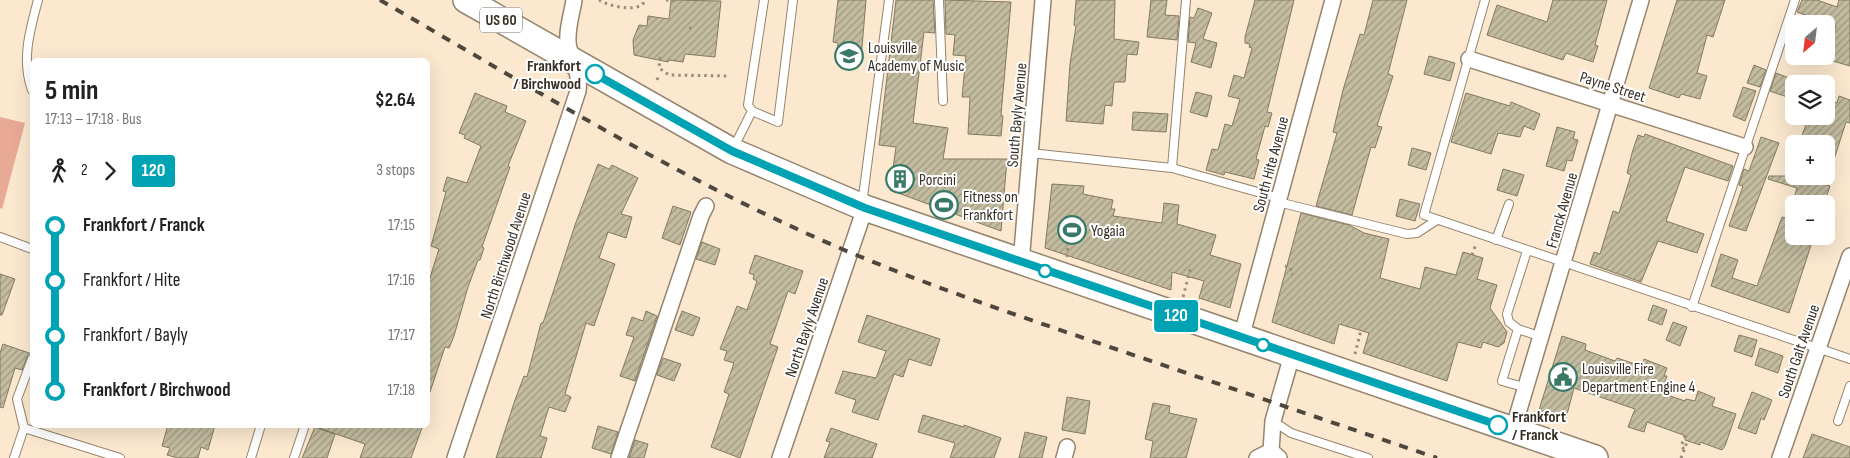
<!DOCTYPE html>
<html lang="en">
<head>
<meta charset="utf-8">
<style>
	:root { --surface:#fff; --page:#f6f6f6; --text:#222; --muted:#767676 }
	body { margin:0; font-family:"Sofia Sans Condensed",sans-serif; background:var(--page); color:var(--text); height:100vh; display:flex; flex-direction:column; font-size:19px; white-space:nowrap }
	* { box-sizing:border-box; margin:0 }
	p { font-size:16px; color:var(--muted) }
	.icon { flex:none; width:28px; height:28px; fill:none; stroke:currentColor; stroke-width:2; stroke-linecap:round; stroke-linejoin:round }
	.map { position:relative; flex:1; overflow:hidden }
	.drawer { position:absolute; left:30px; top:58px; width:400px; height:370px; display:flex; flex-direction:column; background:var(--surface); border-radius:8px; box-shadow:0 5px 20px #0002 }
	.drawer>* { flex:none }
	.badge { padding:0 10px; border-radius:4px; font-size:18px; line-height:32px }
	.needle { width:32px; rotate:208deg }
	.tools { position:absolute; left:1785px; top:15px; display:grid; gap:10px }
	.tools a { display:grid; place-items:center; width:50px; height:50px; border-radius:8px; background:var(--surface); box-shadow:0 5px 20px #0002; font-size:25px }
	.map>.badge { position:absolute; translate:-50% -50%; box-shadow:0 0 0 2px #fff }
	.legs { display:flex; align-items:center; gap:8px; height:55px; padding:0 15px; font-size:16px }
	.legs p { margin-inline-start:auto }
	.overview { display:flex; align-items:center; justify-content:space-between; height:85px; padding:0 15px }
	h1 { font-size:28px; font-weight:700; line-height:38px }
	ul { padding:0 15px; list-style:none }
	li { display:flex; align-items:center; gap:18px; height:55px; font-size:19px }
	li i { display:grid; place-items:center; width:8px; height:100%; margin:0 6px; background:currentColor }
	li i::after { content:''; width:12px; height:12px; margin:-6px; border:4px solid; border-radius:50%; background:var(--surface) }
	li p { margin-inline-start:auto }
	li:first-child i { background:linear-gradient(#0000 50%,currentColor 0) }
	li:last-child i { background:linear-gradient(currentColor 50%,#0000 0) }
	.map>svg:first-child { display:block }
	.park { fill:#e8a995 }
	.building { fill:url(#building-hatch); stroke:#827b61 }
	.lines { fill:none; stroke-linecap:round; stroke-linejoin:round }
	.service-casing { stroke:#95846d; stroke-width:10 }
	.minor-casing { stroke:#95846d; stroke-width:18 }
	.primary-casing { stroke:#95846d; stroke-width:28 }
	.path { stroke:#998c7a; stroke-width:3; stroke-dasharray:2.5 4; stroke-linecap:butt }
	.service { stroke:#fff; stroke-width:8 }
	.minor { stroke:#fff; stroke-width:15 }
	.primary { stroke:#fff; stroke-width:25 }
	.rail { stroke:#4f473b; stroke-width:4; stroke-dasharray:9 9; stroke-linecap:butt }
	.line-1-casing { stroke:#fff; stroke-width:11 }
	.line-1 { stroke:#00a3b4; stroke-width:8 }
	.stop-1-dot { fill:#fff; stroke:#00a3b4; stroke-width:2.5 }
	.labels { text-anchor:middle; stroke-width:4; stroke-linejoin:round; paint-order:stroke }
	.shield { fill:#fff; stroke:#726d66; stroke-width:1 }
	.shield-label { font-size:15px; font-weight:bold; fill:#362f25 }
	.poi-label { font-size:16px; fill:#362f25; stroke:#fff; text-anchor:start }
	.stop-label { font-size:16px; font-weight:bold; fill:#362f25; stroke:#fff; text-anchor:end }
	.street-label { font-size:16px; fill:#362f25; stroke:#fff }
</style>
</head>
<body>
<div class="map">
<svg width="1850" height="458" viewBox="0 0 1850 458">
	<defs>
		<pattern id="building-hatch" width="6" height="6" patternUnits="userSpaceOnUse" patternTransform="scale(1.25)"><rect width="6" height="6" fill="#c3bca0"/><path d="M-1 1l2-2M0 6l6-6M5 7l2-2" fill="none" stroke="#9f9982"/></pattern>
	</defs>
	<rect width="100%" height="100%" fill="#fbe8cf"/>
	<path class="park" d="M0 117 25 123 2 209 0 208Z"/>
	<path class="building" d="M671 0 721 1 715 57 685 54 683 62 669 60 668 62 634 55 633 40 639 25 647 26 648 16 669 19Z
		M838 0H866L861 59 836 56 838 43 833 42Z
		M896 0H933L935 33 924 32 913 123 948 128 943 159H1007L1001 231 890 190 896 147 879 145Z
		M945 0 1011 2 1001 115 1003 116 1001 136 968 134 970 97H962L966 56 953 55 955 35 946 34Z
		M1076 0H1115L1114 39 1139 42 1137 55 1127 54 1125 82H1114L1112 106 1105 105 1103 124 1066 121 1070 64 1076 26 1074 25Z
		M1151 0H1167L1165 15 1179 16 1177 40 1147 37Z
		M1255 0H1294L1267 112 1272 113 1268 127 1265 126 1256 159 1259 160 1254 179 1225 172 1224 175 1206 170 1212 149 1218 150 1225 124 1232 126 1240 99 1228 96 1234 75 1244 78 1252 48 1249 47 1250 44 1245 43V37Z
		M1373 0H1407L1388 74 1393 76 1377 126 1382 127 1375 148 1371 147 1352 215 1316 206 1337 133 1333 132 1343 90 1360 34 1364 35Z
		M1553 0H1607L1595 45 1598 46 1593 62 1566 53 1563 60 1487 35 1497 5 1547 22Z
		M1677 0H1725L1713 37 1707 35 1697 73 1707 76 1700 99 1681 94 1679 98 1649 88Z
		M1802 0H1817L1837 7 1839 0H1850V66L1833 61 1835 55 1827 52 1836 26 1797 12Z
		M1198 8 1212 13 1203 39 1217 43 1211 68 1191 62 1196 43 1188 42 1190 17 1194 18Z
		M1429 56 1455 63 1450 81 1424 74Z
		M1754 65 1766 70 1760 87 1747 83Z
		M1776 73 1797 81 1794 84 1790 98 1770 91Z
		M1743 87 1756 91 1745 121 1733 116Z
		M1196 92 1212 96 1207 117 1190 112Z
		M475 93 507 106 505 112 526 121 508 166 510 167 482 247 484 248 480 260H478L468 287 454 336 449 348 445 347 430 392 428 391V284L439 249 431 246 446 192 443 191 447 177 467 183 481 146 464 138 465 135 459 133Z
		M1466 93 1510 106 1511 102 1540 114 1534 130 1524 126 1520 137 1498 133 1491 154 1451 142Z
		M1839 96 1850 100V123L1846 122 1829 175 1826 174V144H1799L1809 116H1826V99L1837 103Z
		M1133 112 1168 114 1166 132 1132 130Z
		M1557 127 1575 132 1573 139 1578 140 1572 161 1567 160 1564 171 1546 166Z
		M1645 134 1733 166 1728 181 1685 167 1666 221 1704 234 1697 253 1658 241 1641 282 1590 264 1594 252 1600 254 1613 211 1619 213 1631 175 1627 173 1632 153 1638 135 1644 137Z
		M1761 137 1779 143 1746 231 1729 226 1743 186 1739 185 1744 169 1749 171Z
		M1412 148 1431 153 1426 170 1408 165Z
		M598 164 609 169 612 165 638 178 621 214 632 217 626 238 608 232 599 258 615 264 594 326 586 323 565 394 571 397 565 412 549 407 540 436 547 438 541 458H496L515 400 524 376 527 377 541 323H543L575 225Z
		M1503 169 1524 175 1517 196 1497 190Z
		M1769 176H1828L1826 185 1830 186 1824 204H1792L1797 188 1768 179Z
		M1052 184 1084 186 1083 194 1113 200 1111 209H1115L1113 216 1162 223 1164 203 1179 205 1177 224 1216 235 1210 255 1241 264 1230 308 1199 298 1204 281 1172 272 1171 290 1045 248Z
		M1400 199 1420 204 1415 221 1396 216Z
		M673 206 691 212 680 245 662 238Z
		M1301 213 1349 225 1364 233 1389 239 1380 278 1420 289 1425 267 1456 275 1463 252 1483 258 1477 279 1497 285 1490 308 1507 332 1504 343 1498 347 1483 342 1481 348 1458 342 1447 381 1363 353 1369 333 1339 324 1334 344 1272 322Z
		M1782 217 1794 220V236H1814L1789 313 1711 286 1721 254 1738 260 1732 278 1757 286Z
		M702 242 720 249 715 265 696 259Z
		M755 255 803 271 795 294 788 291 770 344 778 347 740 458 711 447 729 394 724 392 734 363 724 360 727 351 720 349 737 306 747 310 757 281 753 279 754 275 749 273Z
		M0 274 15 279 2 315H0Z
		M1653 305 1667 310 1662 325 1648 320Z
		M646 311 657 316 635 381 620 376 634 337 626 335 632 317 643 321Z
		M682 311 700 318 693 336 675 330Z
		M867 315 940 339 931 366 909 359 903 377 894 374 878 420 852 412 856 400 835 393 843 371 876 378 886 351 858 342Z
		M1673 322 1687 327 1680 346 1666 340Z
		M1739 335 1757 340 1752 357 1734 351Z
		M1562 336 1586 344 1585 350 1615 361 1617 358 1641 366 1644 359 1667 368 1664 376H1667L1661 393 1685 401 1686 399 1695 401 1698 391 1715 398 1712 406 1736 414 1725 446 1722 450 1700 442V445L1685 440 1686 436 1647 422 1644 432 1628 427 1635 409 1574 388 1566 418 1539 410Z
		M3 344 32 354 27 357 22 370 15 368 3 408 0 407V353Z
		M1760 348 1783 356 1778 373 1755 365Z
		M663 358 681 364 674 381 657 375Z
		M1752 392 1772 400 1764 420 1761 418 1756 434 1738 428Z
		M1067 397 1090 401 1085 434 1062 430Z
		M1153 403 1170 406 1169 413 1197 419 1186 458H1150L1153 441 1145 439Z
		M923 415 964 427V425L1001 438 994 458H950L955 443 918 432Z
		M168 425H215L208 450 201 447 198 458H178L167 455 170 448 162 446Z
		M317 425H423L411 458H360L365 444 316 427Z
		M598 426 618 432 611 454 592 448Z
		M315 427 335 434 327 458H302Z
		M831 428 877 444 872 458H824L830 442 826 441Z
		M1025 432 1047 437 1042 458H1019Z
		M1812 434 1850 447V458H1803Z
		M635 440 648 444 644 458H629Z"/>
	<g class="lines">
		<defs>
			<path id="service" d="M939 0 943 101
				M1485 0 1424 215 1850 359
				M32 90C21 60 30 30 38 0
				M752 111 748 105 764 0
				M734 147 752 111 778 122 793 0
				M1030 153 1172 168 1186 0
				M1172 168 1279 198
				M1278 202 1407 234 1417 233 1437 220
				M862 204 889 0
				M0 237 32 249
				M1496 240 1509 204
				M1692 307 1795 0
				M1518 329 1509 322 1507 314 1527 251
				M1527 388 1502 381 1518 329 1542 337
				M1273 421 1291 433 1368 458
				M1838 421 1850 386
				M24 428 17 399 32 359
				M14 458 24 428 120 458
				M251 458 261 425
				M294 458 305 425"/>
			<path id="minor" d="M1469 59 1745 147
				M1021 263 1043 0
				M1241 338 1333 0
				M1513 430 1641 0
				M1271 451 1273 421 1292 355
				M455 458 578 91C580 71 574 65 569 48 565 34 572 14 574 0
				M619 458 701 216 706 206
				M780 458 865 208
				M1064 458 1067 447
				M1257 458 1271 451 1279 458
				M1780 458 1850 256"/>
			<path id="primary" d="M466 0 732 151 865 208 1595 458"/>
		</defs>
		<use href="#service" class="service-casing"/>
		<use href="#minor" class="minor-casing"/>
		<use href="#primary" class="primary-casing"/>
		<path class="path" d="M599 0C609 6 633 12 643 4V0
			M666 0 678 1
			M689 28H692
			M660 57 659 68 669 75 730 76
			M657 80 658 77
			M1472 255 1476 244
			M1067 257 1069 235
			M1285 266 1291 268 1290 272 1293 275
			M1183 297 1191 267
			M1355 354 1361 330
			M1684 449 1681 446 1685 436
			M1681 458 1687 442"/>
		<use href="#service" class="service"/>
		<use href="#minor" class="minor"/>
		<use href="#primary" class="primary"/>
		<path class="rail" d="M380 0C517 79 653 163 797 229 896 275 999 309 1101 344 1213 382 1325 420 1437 458"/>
	</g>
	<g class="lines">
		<defs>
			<path id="line-1" d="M595 74 732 151 865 208 1498 425"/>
		</defs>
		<use href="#line-1" class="line-1-casing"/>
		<use href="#line-1" class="line-1"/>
	</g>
	<defs>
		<symbol id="school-ring" viewBox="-11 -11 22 22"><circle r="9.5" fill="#fff" stroke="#3a7966" stroke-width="1.5"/><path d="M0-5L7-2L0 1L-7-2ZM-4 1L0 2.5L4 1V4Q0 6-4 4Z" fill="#3a7966"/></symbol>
		<symbol id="building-ring" viewBox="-11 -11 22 22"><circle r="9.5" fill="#fff" stroke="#3a7966" stroke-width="1.5"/><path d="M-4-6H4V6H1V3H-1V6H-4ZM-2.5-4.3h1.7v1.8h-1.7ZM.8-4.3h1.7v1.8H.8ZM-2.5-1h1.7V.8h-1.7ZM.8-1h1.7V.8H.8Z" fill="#3a7966"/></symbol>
		<symbol id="stadium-ring" viewBox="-11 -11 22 22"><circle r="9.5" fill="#fff" stroke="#3a7966" stroke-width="1.5"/><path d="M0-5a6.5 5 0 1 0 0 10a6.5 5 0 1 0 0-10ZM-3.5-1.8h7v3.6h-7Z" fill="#3a7966"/></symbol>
		<symbol id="civic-ring" viewBox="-11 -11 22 22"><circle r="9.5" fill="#fff" stroke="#3a7966" stroke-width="1.5"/><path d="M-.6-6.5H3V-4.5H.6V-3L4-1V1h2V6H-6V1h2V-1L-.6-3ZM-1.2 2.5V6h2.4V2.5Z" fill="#3a7966"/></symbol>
	</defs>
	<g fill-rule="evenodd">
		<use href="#school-ring" x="833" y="40" width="32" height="32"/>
		<use href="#building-ring" x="884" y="163" width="32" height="32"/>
		<use href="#stadium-ring" x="928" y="189" width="32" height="32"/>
		<use href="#stadium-ring" x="1056" y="214" width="32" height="32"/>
		<use href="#civic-ring" x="1547" y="361" width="32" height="32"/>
	</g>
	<g class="stop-1-dot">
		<circle cx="595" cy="74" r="9"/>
		<circle cx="1045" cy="271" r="6"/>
		<circle cx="1263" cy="345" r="6"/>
		<circle cx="1498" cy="425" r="9"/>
	</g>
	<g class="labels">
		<rect class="shield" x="480" y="7.5" width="42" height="25" rx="4"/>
		<g class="shield-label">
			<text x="501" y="25">US 60</text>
		</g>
		<g class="poi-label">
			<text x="868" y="53">Louisville<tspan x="868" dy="18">Academy of Music</tspan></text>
			<text x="919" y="185">Porcini</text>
			<text x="963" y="202">Fitness on<tspan x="963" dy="18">Frankfort</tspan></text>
			<text x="1091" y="236">Yogaia</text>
			<text x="1582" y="374">Louisville Fire<tspan x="1582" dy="18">Department Engine 4</tspan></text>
		</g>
		<g class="stop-label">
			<text x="581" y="71">Frankfort<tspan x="581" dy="18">/ Birchwood</tspan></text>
			<text x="1512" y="422" text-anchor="start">Frankfort<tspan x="1512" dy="18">/ Franck</tspan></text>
		</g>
		<g class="street-label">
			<text transform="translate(1613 86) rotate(18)" y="6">Payne Street</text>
			<text transform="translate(1016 115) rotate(-85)" y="6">South Bayly Avenue</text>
			<text transform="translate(1270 164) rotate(-75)" y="6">South Hite Avenue</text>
			<text transform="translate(1561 210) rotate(-74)" y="6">Franck Avenue</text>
			<text transform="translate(505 255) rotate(-72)" y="6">North Birchwood Avenue</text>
			<text transform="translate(806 327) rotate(-71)" y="6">North Bayly Avenue</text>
			<text transform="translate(1798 351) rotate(-71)" y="6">South Galt Avenue</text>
		</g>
	</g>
</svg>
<div class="tools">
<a><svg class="needle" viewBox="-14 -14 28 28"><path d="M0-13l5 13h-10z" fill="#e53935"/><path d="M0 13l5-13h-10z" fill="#767676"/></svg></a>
<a><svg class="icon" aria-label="layers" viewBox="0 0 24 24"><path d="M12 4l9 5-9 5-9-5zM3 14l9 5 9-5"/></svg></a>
<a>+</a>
<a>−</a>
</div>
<b class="badge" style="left:1176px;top:316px;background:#00a3b4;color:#fff">120</b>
<section class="drawer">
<div class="overview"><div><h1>5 min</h1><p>17:13 – 17:18 · Bus</p></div><b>$2.64</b></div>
<div class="legs"><svg class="icon" aria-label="walk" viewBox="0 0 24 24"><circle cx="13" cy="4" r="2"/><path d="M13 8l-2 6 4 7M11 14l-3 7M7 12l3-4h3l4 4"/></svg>2<svg class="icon" aria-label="forward" viewBox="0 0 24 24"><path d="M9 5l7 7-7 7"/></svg><b class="badge" style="background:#00a3b4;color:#fff">120</b><p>3 stops</p></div>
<ul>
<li><i style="color:#00a3b4"></i><b>Frankfort / Franck</b><p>17:15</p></li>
<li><i style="color:#00a3b4"></i><span>Frankfort / Hite</span><p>17:16</p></li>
<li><i style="color:#00a3b4"></i><span>Frankfort / Bayly</span><p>17:17</p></li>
<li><i style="color:#00a3b4"></i><b>Frankfort / Birchwood</b><p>17:18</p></li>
</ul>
</section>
</div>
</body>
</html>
